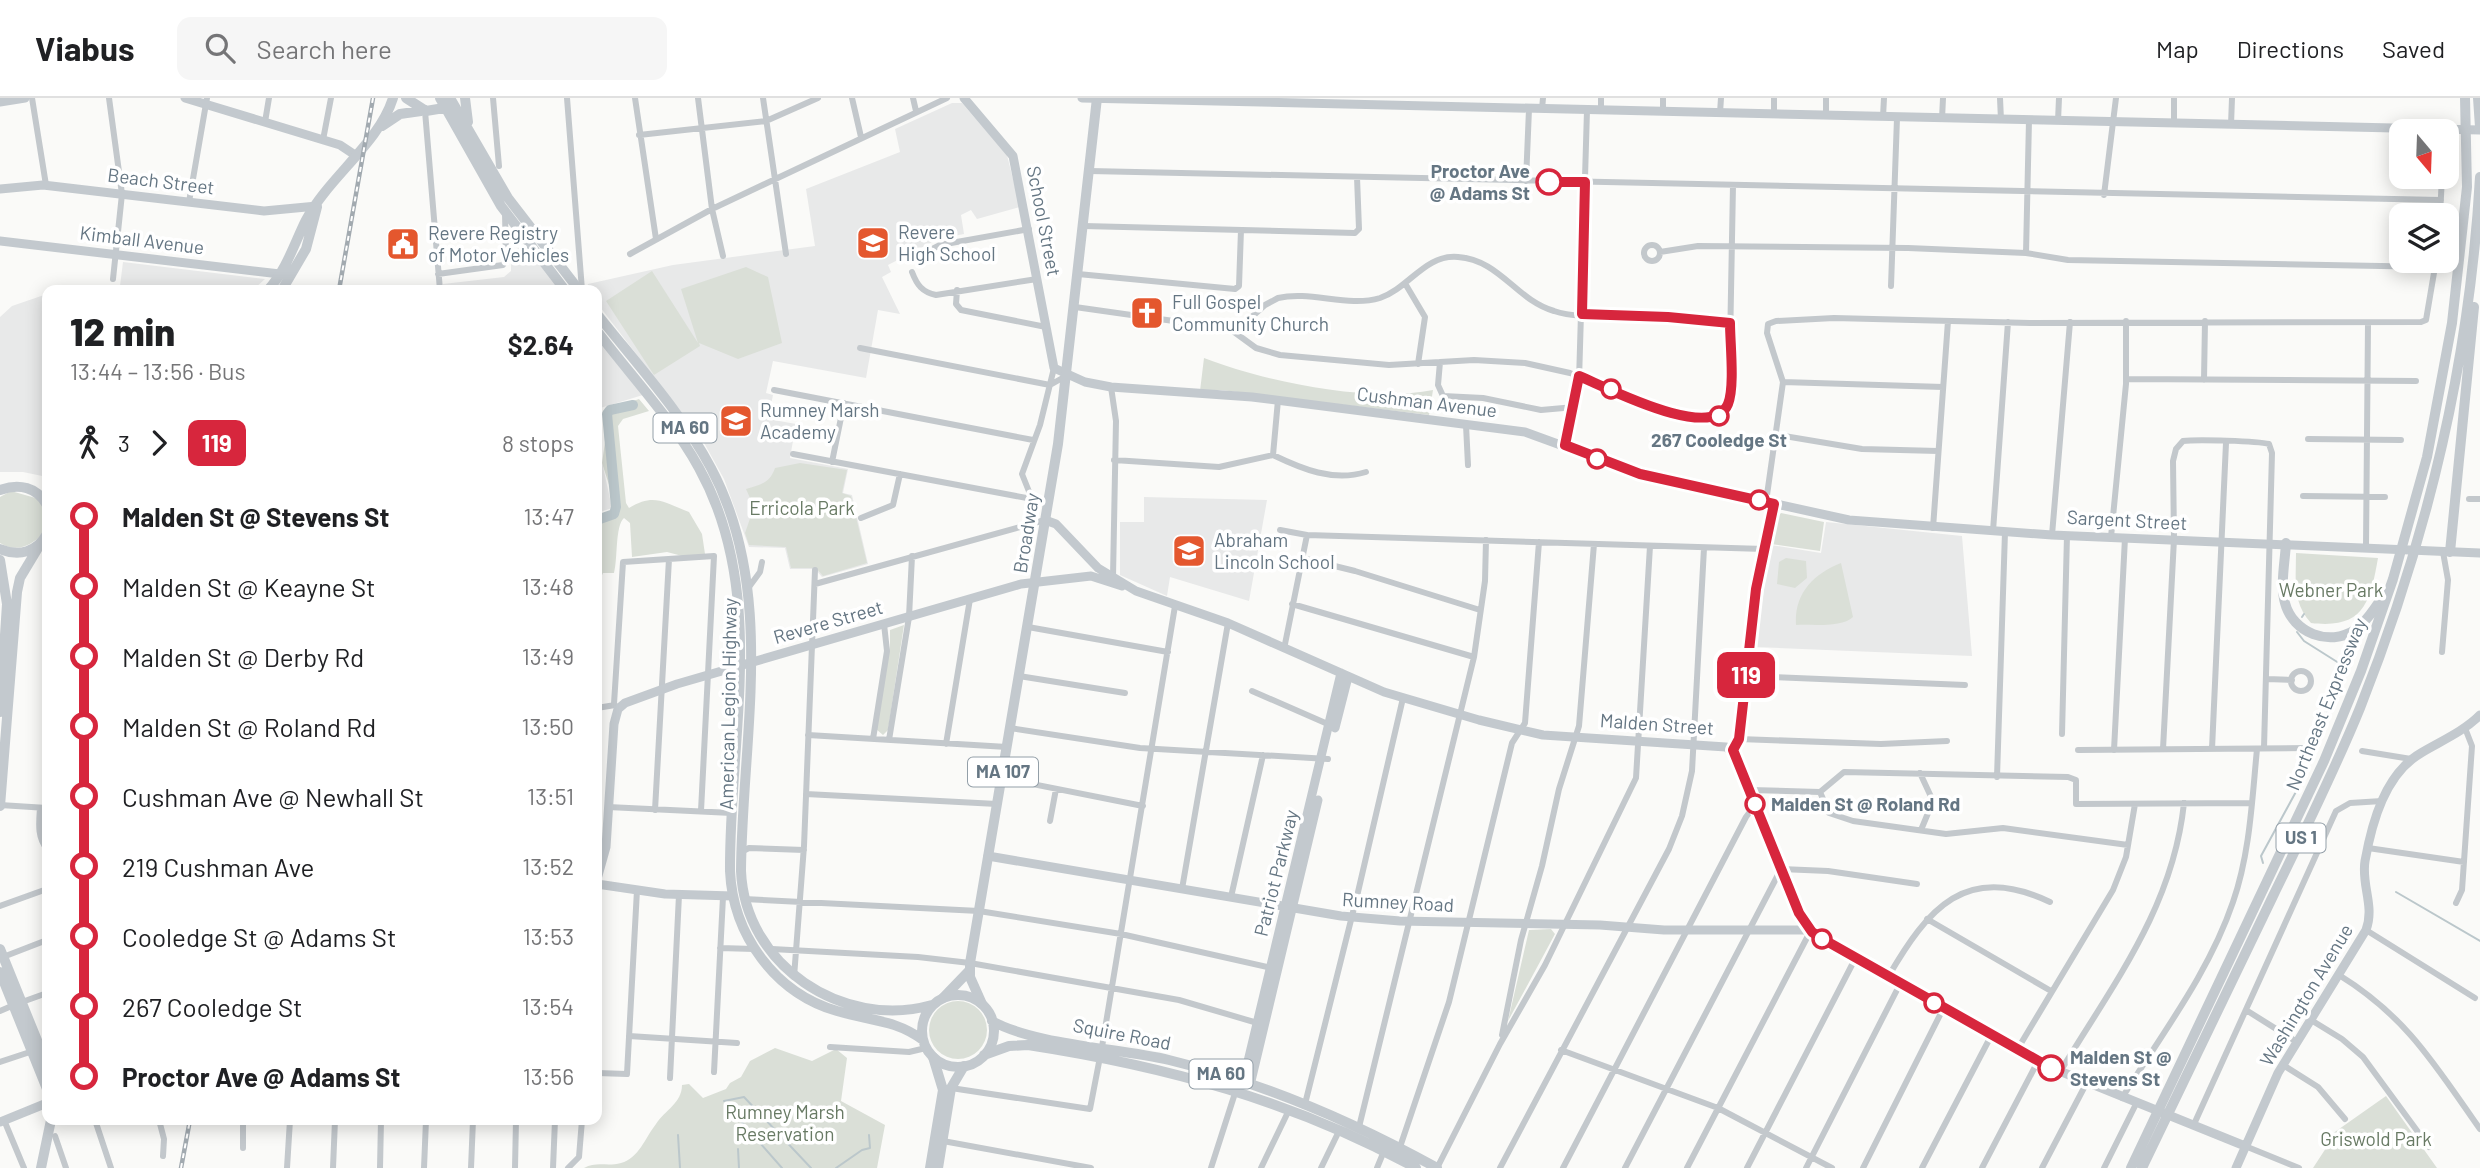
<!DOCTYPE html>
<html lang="en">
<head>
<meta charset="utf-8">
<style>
	:root { --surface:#fff; --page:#f6f6f6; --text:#202124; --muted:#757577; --line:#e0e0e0 }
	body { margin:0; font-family:Barlow,sans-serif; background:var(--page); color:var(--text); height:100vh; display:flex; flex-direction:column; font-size:26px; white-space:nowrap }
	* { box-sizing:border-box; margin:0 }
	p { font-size:23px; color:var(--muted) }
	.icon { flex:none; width:38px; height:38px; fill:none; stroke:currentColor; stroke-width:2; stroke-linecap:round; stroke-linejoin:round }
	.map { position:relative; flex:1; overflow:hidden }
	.panel { position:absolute; left:42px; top:187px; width:560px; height:840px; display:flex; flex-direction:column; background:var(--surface); border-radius:14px; box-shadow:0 4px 18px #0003 }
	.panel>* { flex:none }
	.badge { padding:0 14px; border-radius:10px; font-size:24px; line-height:46px }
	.needle { width:46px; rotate:161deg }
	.fabs { position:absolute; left:2389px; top:21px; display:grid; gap:14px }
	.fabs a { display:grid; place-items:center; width:70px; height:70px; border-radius:14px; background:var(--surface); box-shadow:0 4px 18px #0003; font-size:35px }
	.map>.badge { position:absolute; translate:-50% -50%; box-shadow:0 0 0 4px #fff }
	.legs { display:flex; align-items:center; gap:10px; height:77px; padding:0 28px; font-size:23px }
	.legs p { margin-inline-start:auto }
	.overview { display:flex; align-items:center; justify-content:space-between; height:119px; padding:0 28px }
	h1 { font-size:38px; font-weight:800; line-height:52px }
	ul { padding:0 28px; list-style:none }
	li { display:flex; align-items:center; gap:24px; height:70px; font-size:26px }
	li i { display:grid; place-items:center; width:10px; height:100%; margin:0 9px; background:currentColor }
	li i::after { content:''; width:18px; height:18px; margin:-9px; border:5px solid; border-radius:50%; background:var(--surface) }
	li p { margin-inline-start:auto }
	li:first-child i { background:linear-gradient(#0000 50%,currentColor 0) }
	li:last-child i { background:linear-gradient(currentColor 50%,#0000 0) }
	header { display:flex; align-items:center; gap:42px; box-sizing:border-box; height:98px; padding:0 35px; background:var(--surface); border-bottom:2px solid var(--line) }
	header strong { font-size:33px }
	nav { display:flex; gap:38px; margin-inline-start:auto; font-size:24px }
	.search { width:490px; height:63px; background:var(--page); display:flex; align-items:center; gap:18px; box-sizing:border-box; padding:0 24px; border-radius:14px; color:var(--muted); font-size:26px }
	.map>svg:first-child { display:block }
	.built { fill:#e8e9e9 }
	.green { fill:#dadfd7 }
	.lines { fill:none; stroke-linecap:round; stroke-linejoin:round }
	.stream { stroke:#bbc7cb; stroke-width:2 }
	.river { stroke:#bbc7cb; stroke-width:10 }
	.street { stroke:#c3c8cc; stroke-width:6 }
	.secondary { stroke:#c3c9ce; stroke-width:9 }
	.primary { stroke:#c3c9ce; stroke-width:10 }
	.highway { stroke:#c3c9ce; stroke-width:10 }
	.rail-casing { stroke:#a2aab0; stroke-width:4.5 }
	.rail { stroke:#fff; stroke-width:2; stroke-dasharray:5; stroke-linecap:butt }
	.line-1-casing { stroke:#fff; stroke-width:16 }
	.line-1 { stroke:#d7263d; stroke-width:10 }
	.stop-1-dot { fill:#fff; stroke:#d7263d; stroke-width:3.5 }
	.labels { text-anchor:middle; stroke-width:7; stroke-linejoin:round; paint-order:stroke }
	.shield { fill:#fff; stroke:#939fa8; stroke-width:2 }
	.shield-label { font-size:18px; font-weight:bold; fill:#657683 }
	.stop-label { font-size:19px; font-weight:bold; fill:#657683; stroke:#fff; text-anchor:start }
	.street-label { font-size:19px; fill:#657683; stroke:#fff }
	.poi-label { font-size:19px; fill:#657683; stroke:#fff; text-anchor:start }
	.park-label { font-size:19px; fill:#687a64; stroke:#fff }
</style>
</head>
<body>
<header>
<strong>Viabus</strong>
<div class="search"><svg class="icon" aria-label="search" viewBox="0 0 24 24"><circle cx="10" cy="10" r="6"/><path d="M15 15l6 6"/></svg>Search here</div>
<nav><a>Map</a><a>Directions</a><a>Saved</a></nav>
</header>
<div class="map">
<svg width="2480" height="1070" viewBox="0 0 2480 1070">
	<rect width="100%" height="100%" fill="#fafaf8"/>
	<path class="built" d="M952 5H962L1007 57 1020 109 977 121 971 112 961 117 964 136 938 141 888 167 891 174 882 179 900 216 878 212 866 280 773 263 766 295 773 297 768 321 796 326 790 360 848 371 843 395 852 397 868 466 822 479 815 471H790L785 450 749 449 724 381 703 343 597 205V192L586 191 588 186 673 167 815 148 806 91 900 54 895 31Z
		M525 146 561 192H443V186L504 179 511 173V155Z
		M123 164 265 181 253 192H105L106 187 120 188Z
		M47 196V379L23 374H0V219L12 208Z
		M597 239 643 297 597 311Z
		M597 341 612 410 597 415Z
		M1144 399 1267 402 1249 503 1170 479 1167 498 1120 477V424H1144Z
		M1826 424 1962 438 1972 558 1755 549 1771 447 1821 455Z"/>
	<path class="green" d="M746 169 768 179 782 245 738 261 699 245 700 248 654 277 606 203 652 173 698 245 681 191Z
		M1204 260C1266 284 1368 305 1433 292L1429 317 1221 292 1200 293Z
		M639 301 649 313 623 321 618 328 626 405 629 410C654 395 663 404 689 414L702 436 705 456 686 459 667 454 632 459 630 425 624 420C615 428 618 460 614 475H603L597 488V425L615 417 611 412 613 399 602 365 605 344 603 313Z
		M800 365 847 372 842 395 851 398 867 465 823 478 816 470H791L786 449 749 447 745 435 754 409 746 391C760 387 770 385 775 370Z
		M11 393 39 401 47 418 43 436C30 448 17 455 0 445V399Z
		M1781 415 1824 424 1820 453 1771 446 1777 419Z
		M2296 455 2378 460C2370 506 2363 531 2311 525 2292 505 2296 481 2296 455Z
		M1786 460 1806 463 1807 480 1795 490 1777 486 1779 464Z
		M1841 465 1853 519C1842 530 1812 526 1796 527 1794 496 1813 476 1841 465Z
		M904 527 888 632 883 637 876 631 890 548V532Z
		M1551 831 1555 836 1508 923 1529 832Z
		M929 932a29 29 0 1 1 58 0a29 29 0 1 1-58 0Z
		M775 950 812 963 836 951 847 960 841 1003 885 1027 877 1070H584C597 1063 607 1069 621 1065 639 1060 645 1040 656 1026 665 1012 682 1005 682 987L689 986 703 1000 726 991 730 985 741 979 750 963Z
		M2386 998 2437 1070H2313L2328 1047 2322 1043Z"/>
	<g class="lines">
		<path class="stream" d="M2302 519 2304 516
			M2263 765 2261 758 2298 690 2344 572 2342 567 2304 543 2297 534
			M2396 794 2480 843
			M724 1003 744 999 811 1070
			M739 1021 782 1070
			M678 1037 680 1070
			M738 1051 739 1070
			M836 1070 862 1052 870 1050 869 1037"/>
		<path class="river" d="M597 422 614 416 616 409 607 316 610 312 633 307"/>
		<path class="street" d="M32 0 46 87
			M109 0 122 96 113 181
			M493 0 499 68
			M567 0 582 192
			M635 0 656 141
			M698 0 712 111 723 158
			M763 0 786 156
			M852 0 861 39
			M913 0 916 13
			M1774 0V16
			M2000 0 2001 22
			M1542 11 1543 0
			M1601 12V0
			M425 13 440 192
			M1663 14V0
			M1720 15 1721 0
			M1826 17V0
			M1883 19 1884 0
			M1942 21 1943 0
			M2058 23 2059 0
			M265 24 269 0
			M2174 25V0
			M2231 27 2232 0
			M639 37 766 23 818 0
			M323 42 331 0
			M1090 73 2441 102
			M1526 83 1529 11
			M2104 97 2116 0
			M189 104 207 0
			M2440 117 2442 79
			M1084 128 1355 135 1359 131 1357 79
			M1644 155a8 8 0 1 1 16 0a8 8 0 1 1-16 0Z
			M1660 154 1698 148 1908 150 2026 155 2068 162 2435 169
			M2026 155 2029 22
			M630 156 712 111 947 0
			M917 159 940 147 1029 131
			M912 174C917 187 922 194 936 197L1037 181
			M438 176 503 167 506 162 505 115
			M1078 176 1235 191 1239 188 1241 132
			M1406 187 1425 219 1418 266
			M1891 188 1897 20
			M957 192 956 206 961 212 1046 229
			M1075 209 1230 231 1256 250 1280 257 1389 267 1474 262 1525 265 1570 275 1653 308 1697 321 1718 318 1729 301 1733 87
			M1235 234 1265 207 1278 200C1311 192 1347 210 1380 200 1409 190 1425 156 1458 159 1500 162 1516 202 1554 213 1578 221 1608 217 1634 218 1666 219 1698 222 1730 225
			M860 250 1050 287 1066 278
			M1440 264 1438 287 1443 298 1483 300 1541 312 1575 309
			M2127 281 2416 283
			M2204 282 2205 223
			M1783 284 1943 289
			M1111 289 1116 323 1113 479
			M774 292 1033 342
			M1466 327 1468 367
			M1778 337 1862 351 1938 353
			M2308 341 2401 342
			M1565 347 1579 283 1587 12
			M793 356 1048 404
			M1273 357 1278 302
			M1114 362 1219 369 1273 357C1302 371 1333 384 1366 374
			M832 364 844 305
			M2303 398 2385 399
			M1032 401 1022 376 1040 327 1054 270
			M2469 401H2480
			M1766 404 1783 284 1767 235 1768 226 1776 223 1834 220 2030 225 2421 224 2426 222 2436 163
			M861 420 893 407 900 376
			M1933 430 1948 223
			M1280 432 1307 437 1764 451
			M1993 433 2008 224
			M2052 437 2070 224
			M2111 439 2126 286V223
			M2366 449 2368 225
			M1302 460 1355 473 1480 512
			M815 486 1045 422
			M749 489 760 474 762 464
			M1292 506 1474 559
			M1028 529 1168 554
			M1284 551 1307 437
			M2442 554 2448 482 2443 454
			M2291 583a10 10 0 1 1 20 0a10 10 0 1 1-20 0Z
			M1019 578 1125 595
			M1746 578 1965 587
			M2267 581 2292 582
			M1252 593 1330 627
			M614 606 623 464 714 458 701 713
			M597 610 615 607
			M1010 630 1140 650 1328 661
			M2062 636 2067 437
			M808 637 1007 649
			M873 641 887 553 884 526
			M1739 641 1881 646 1947 643
			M889 642 909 519 912 458
			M946 646 970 501
			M2163 651 2174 441 2173 363 2176 351 2183 343C2196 341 2258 343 2269 346L2272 355 2264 650
			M2212 651 2226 345
			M2078 652 2309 650
			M2114 652 2125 440
			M2362 653 2411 661
			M1920 675 1933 703 1921 732
			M1997 679 2005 434
			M1002 680 1143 708
			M1750 692 1820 694 1829 715 1853 723 1946 736 2003 730 2128 747
			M1820 694 1844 674 2068 679 2076 682V706L2252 705
			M806 696 997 706
			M0 707 47 710
			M608 709 732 715
			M40 710C39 725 37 739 47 751
			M655 712 669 461
			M1050 723 1056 691
			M2368 750 2464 764
			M741 754 749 750 804 752
			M1182 791 1228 525
			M1231 799 1263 657
			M744 801 979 813 1121 836 1272 870
			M2456 805 2462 792 2472 648 2465 630
			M0 808 47 791
			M1927 821 2051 893
			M2366 832 2475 900
			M720 850 754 851
			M772 851 918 859 970 865 1179 902 1261 926
			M3 859 47 842
			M2339 877C2407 919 2435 967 2480 1031
			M794 879 804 748 815 472
			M1888 879C1928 810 1966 764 2050 804
			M22 904 47 895
			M2246 912 2297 944
			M0 913 14 907
			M2311 922 2342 941 2363 959 2429 1049
			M1502 937 1521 842 1542 768 1559 691 1579 628 1594 446
			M629 938 737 945
			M830 949 909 954 926 950
			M1102 949 1175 508
			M1561 952 1718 1010 1832 1070
			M2017 952 2113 792 2126 759 2135 706
			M0 964 33 953
			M2283 967 2318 989 2345 1021
			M714 974 723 799
			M2060 974C2113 886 2173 810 2184 705
			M597 975 627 976 637 792
			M670 980 679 797
			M951 990 1090 1011 1100 959
			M2122 1000C2161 937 2209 875 2233 804 2250 755 2252 702 2257 651
			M1305 1006 1358 794 1403 600
			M4 1022 24 1070
			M95 1022 111 1070
			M159 1022 164 1041 163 1058
			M2195 1024 2336 713 2350 705 2382 703
			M1359 1029 1474 559 1485 483 1486 442
			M55 1038 66 1070
			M943 1043 1091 1070
			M2245 1048 2299 1070
			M1400 1049 1449 904 1512 645 1525 625 1539 444
			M243 1050V1022
			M287 1070 290 1022
			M333 1070 335 1022
			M380 1070 381 1022
			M424 1070 426 1022
			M471 1070 473 1022
			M515 1070 516 1022
			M553 1070 555 1022
			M568 1070 579 1059 582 1022
			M1211 1070 1236 992
			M1261 1070 1289 1012
			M1321 1070 1340 1031
			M1377 1070 1384 1053
			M1437 1070 1500 946 1545 867 1636 680 1650 448
			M1500 1070 1669 751 1682 718 1692 673 1704 450
			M1563 1070 1746 719 1755 707
			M1625 1070 1781 771 1828 773 1917 786
			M1687 1070 1811 832
			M1747 1070 1855 861
			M1806 1070 1900 886
			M1863 1070 1943 911
			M1922 1070 1991 938
			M1982 1070 2038 963
			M2042 1070 2086 986
			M2104 1070 2136 1006"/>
		<path class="secondary" d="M185 0 340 47 355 57
			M964 0 1013 58 1054 270 1085 284 1111 289 1252 299 1525 334 1640 376 1849 422 2052 437 2480 455
			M1082 0 2480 32
			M0 4 25 0
			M0 91 43 87 264 113 317 108
			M0 143 280 176
			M1045 422 1056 426 1098 470 1136 493 1228 525 1384 594 1479 622 1543 637 1726 649 1737 658 1792 799 1812 833 1991 938 2052 970 2245 1048
			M1335 630 1348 579
			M1733 652 1739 641 1756 491 1775 406
			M988 758 1341 818 1400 823 1600 827 1664 832H1811
			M597 781 606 749 614 626 618 611 625 605 677 586 1021 486 1091 478 1122 488
			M597 786 665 796 733 798
			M1244 980 1341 575
			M1251 983 1318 702
			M0 1024 47 1005
			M2236 1070 2278 975 2366 832C2375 808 2361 787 2365 763 2372 724 2385 676 2421 655 2441 643 2463 634 2480 617"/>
		<path class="primary" d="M943 900 969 873
			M982 906 970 879V865L1058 346 1097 0
			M930 1070 943 992 933 959
			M938 1070 951 990 964 968"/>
		<path class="highway" d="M406 0 426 13 450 9
			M440 0 501 108 565 192
			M450 0 508 100 579 192
			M465 0 468 24
			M2478 0 2480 29
			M382 28 400 16 421 13
			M268 192C287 171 294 146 306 122 329 79 379 45 393 0
			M282 192 306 151 317 109
			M597 216C636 265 681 314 711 370 777 494 742 638 741 773 745 867 842 932 932 907
			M597 233C631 278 672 321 699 370 768 495 729 638 730 773 733 837 775 895 837 913 870 923 894 921 923 942
			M0 392C19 385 37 389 47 407
			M2286 445C2285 464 2280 487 2285 505 2293 535 2329 549 2355 532 2368 523 2374 510 2383 499
			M0 451C19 459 37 454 47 436
			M2450 454 2474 209
			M0 462 7 506 0 614
			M0 708 17 494 20 480 41 445
			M0 851 47 967
			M0 874 47 991
			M922 933a36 36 0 1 1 72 0a36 36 0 1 1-72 0Z
			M992 923C1035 947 1118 950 1169 962 1264 985 1352 1023 1437 1070
			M984 957 1009 948 1028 947C1165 968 1294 1003 1416 1070
			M41 1070 51 1022
			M2131 1070 2324 663 2361 573 2393 481 2427 359 2452 225 2467 89 2465 0
			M2142 1070C2186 979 2230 888 2273 798 2303 736 2334 674 2360 610 2427 441 2470 261 2480 79"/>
		<defs>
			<path id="rail" d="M339 192 373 0
				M181 1070 190 1022"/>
		</defs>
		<use href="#rail" class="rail-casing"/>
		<use href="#rail" class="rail"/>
	</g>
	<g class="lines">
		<defs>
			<path id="line-1" d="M1549 84H1585L1582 216 1668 219 1730 225C1730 245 1735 289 1728 306 1712 345 1606 289 1579 278L1565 347 1640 376 1774 406 1756 491 1739 641 1733 652 1799 815 1812 834 1821 840 2051 970"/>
		</defs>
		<use href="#line-1" class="line-1-casing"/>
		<use href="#line-1" class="line-1"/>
	</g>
	<defs>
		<symbol id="school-square" viewBox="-11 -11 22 22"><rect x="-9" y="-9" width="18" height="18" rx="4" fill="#e4572e" stroke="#fff"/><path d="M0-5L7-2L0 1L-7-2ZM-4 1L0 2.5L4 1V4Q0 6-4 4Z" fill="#fff"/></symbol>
		<symbol id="civic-square" viewBox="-11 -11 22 22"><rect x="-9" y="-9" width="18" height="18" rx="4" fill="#e4572e" stroke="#fff"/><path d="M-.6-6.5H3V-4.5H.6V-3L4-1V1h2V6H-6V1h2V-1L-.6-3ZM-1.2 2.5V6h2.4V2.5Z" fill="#fff"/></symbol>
		<symbol id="church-square" viewBox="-11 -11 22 22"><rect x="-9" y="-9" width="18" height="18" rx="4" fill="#e4572e" stroke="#fff"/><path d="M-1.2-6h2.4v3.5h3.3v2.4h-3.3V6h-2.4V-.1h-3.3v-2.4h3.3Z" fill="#fff"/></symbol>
	</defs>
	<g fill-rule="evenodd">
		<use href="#school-square" x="854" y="126" width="38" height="38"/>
		<use href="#civic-square" x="384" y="127" width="38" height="38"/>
		<use href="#church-square" x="1128" y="196" width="38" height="38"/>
		<use href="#school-square" x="717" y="304" width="38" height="38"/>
		<use href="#school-square" x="1170" y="434" width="38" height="38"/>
	</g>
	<g class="stop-1-dot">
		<circle cx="1549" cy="84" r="12"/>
		<circle cx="1611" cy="291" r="9"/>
		<circle cx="1719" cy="318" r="9"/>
		<circle cx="1597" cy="361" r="9"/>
		<circle cx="1759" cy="402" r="9"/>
		<circle cx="1755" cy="706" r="9"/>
		<circle cx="1822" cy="841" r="9"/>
		<circle cx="1934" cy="905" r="9"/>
		<circle cx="2051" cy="970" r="12"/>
	</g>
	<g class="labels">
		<g class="shield">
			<rect x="653.5" y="315.5" width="63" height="29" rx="5"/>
			<rect x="968" y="659.5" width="70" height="29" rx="5"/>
			<rect x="2276.5" y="725.5" width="49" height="29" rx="5"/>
			<rect x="1189.5" y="961.5" width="63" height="29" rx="5"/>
		</g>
		<g class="shield-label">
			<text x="685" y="336">MA 60</text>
			<text x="1003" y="680">MA 107</text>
			<text x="2301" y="746">US 1</text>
			<text x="1221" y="982">MA 60</text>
		</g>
		<g class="stop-label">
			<text x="1530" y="80" text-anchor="end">Proctor Ave<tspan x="1530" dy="22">@ Adams St</tspan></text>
			<text x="1719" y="349" text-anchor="middle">267 Cooledge St</text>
			<text x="1771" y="713">Malden St @ Roland Rd</text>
			<text x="2070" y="966">Malden St @<tspan x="2070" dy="22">Stevens St</tspan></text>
		</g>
		<g class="street-label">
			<text transform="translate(161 83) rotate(7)" y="7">Beach Street</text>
			<text transform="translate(1044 123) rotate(79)" y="7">School Street</text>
			<text transform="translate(142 142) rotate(7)" y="7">Kimball Avenue</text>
			<text transform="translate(1427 304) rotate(7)" y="7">Cushman Avenue</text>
			<text transform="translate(2127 422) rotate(3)" y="7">Sargent Street</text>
			<text transform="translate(1026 435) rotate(-81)" y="7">Broadway</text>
			<text transform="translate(828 524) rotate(-16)" y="7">Revere Street</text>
			<text transform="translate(728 606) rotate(-89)" y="7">American Legion Highway</text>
			<text transform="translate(2326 606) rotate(-68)" y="7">Northeast Expressway</text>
			<text transform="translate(1657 626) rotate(4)" y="7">Malden Street</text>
			<text transform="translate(1276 775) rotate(-76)" y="7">Patriot Parkway</text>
			<text transform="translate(1398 804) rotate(3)" y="7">Rumney Road</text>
			<text transform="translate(2306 897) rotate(-59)" y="7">Washington Avenue</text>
			<text transform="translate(1122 936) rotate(11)" y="7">Squire Road</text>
		</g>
		<g class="poi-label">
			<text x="898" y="141">Revere<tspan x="898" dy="22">High School</tspan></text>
			<text x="428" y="142">Revere Registry<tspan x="428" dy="22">of Motor Vehicles</tspan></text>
			<text x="1172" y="211">Full Gospel<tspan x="1172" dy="22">Community Church</tspan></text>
			<text x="760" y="319">Rumney Marsh<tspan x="760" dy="22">Academy</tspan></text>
			<text x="1214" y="449">Abraham<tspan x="1214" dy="22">Lincoln School</tspan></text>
		</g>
		<g class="park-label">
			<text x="802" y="417">Erricola Park</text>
			<text x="2331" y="499">Webner Park</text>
			<text x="785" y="1021">Rumney Marsh<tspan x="785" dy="22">Reservation</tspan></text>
			<text x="2376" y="1048">Griswold Park</text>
		</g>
	</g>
</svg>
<div class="fabs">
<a><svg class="needle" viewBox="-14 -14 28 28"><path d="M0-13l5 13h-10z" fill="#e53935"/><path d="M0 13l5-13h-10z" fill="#757577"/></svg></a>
<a><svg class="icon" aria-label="layers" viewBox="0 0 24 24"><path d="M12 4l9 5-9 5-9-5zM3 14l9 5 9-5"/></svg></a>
</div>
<b class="badge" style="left:1746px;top:577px;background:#d7263d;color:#fff">119</b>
<section class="panel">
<div class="overview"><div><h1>12 min</h1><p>13:44 – 13:56 · Bus</p></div><b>$2.64</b></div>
<div class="legs"><svg class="icon" aria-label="walk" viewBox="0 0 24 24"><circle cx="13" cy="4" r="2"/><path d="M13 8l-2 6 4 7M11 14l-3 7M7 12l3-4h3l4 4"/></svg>3<svg class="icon" aria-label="forward" viewBox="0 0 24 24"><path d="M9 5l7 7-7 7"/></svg><b class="badge" style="background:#d7263d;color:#fff">119</b><p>8 stops</p></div>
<ul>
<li><i style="color:#d7263d"></i><b>Malden St @ Stevens St</b><p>13:47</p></li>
<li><i style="color:#d7263d"></i><span>Malden St @ Keayne St</span><p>13:48</p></li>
<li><i style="color:#d7263d"></i><span>Malden St @ Derby Rd</span><p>13:49</p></li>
<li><i style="color:#d7263d"></i><span>Malden St @ Roland Rd</span><p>13:50</p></li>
<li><i style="color:#d7263d"></i><span>Cushman Ave @ Newhall St</span><p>13:51</p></li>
<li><i style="color:#d7263d"></i><span>219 Cushman Ave</span><p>13:52</p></li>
<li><i style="color:#d7263d"></i><span>Cooledge St @ Adams St</span><p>13:53</p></li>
<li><i style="color:#d7263d"></i><span>267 Cooledge St</span><p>13:54</p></li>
<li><i style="color:#d7263d"></i><b>Proctor Ave @ Adams St</b><p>13:56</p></li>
</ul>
</section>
</div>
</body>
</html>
